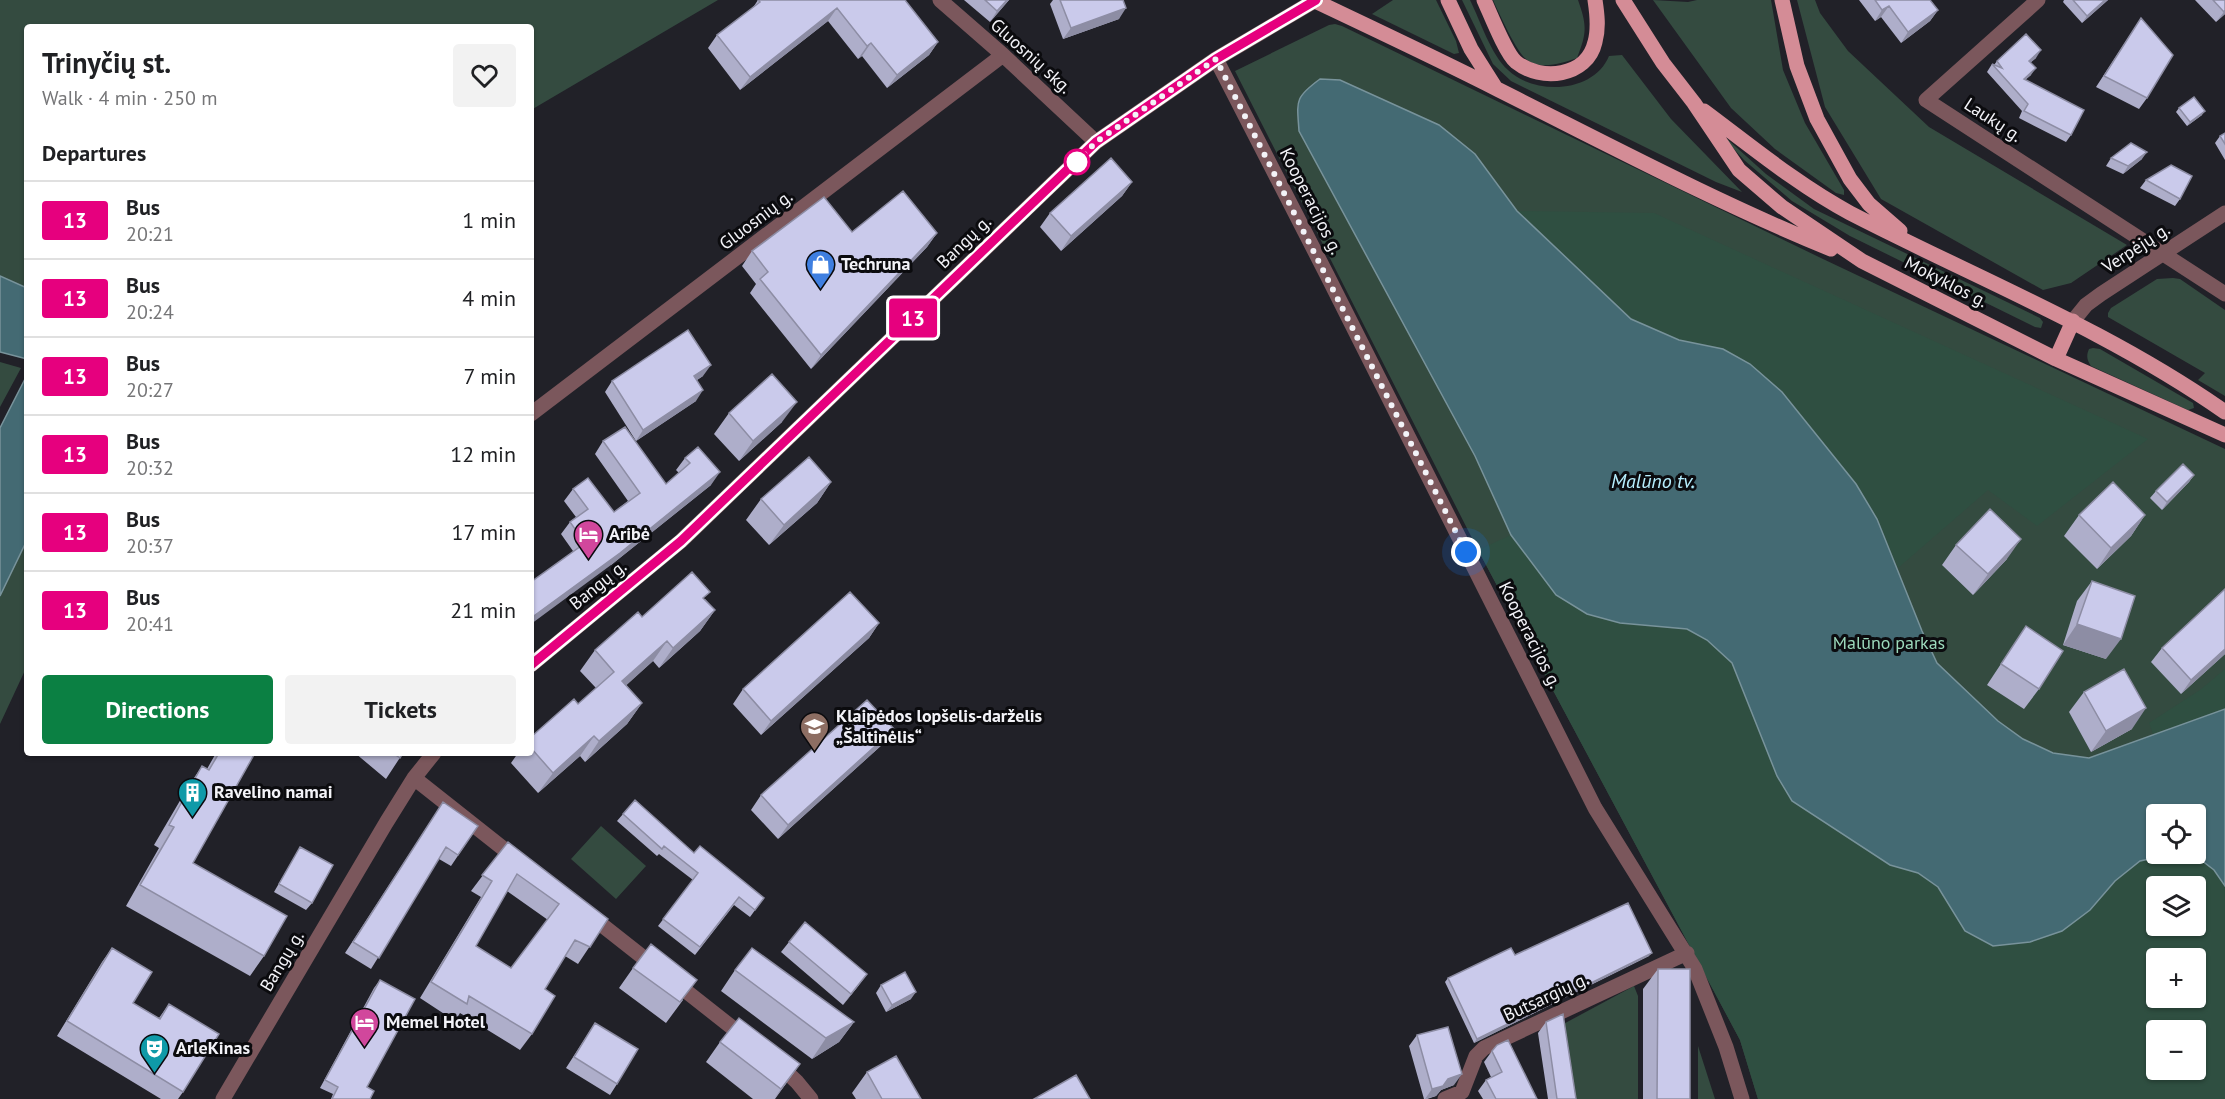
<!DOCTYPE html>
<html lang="en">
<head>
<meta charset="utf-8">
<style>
	:root { --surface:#fff; --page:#f2f2f2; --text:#202124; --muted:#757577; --line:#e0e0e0; --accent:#0b8043 }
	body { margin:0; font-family:"PT Sans",sans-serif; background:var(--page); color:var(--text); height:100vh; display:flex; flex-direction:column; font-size:22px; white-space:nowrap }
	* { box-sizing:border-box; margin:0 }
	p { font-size:20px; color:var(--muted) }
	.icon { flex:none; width:33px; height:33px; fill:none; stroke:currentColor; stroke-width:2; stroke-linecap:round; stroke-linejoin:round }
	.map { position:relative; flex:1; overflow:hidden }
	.details { position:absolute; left:24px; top:24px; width:510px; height:732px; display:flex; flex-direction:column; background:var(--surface); border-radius:6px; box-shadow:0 2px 4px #0004 }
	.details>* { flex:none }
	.badge { padding:0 12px; border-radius:4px; font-size:21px; line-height:39px }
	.tools { position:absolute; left:2146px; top:804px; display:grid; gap:12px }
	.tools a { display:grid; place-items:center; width:60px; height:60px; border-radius:6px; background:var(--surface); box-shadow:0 2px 4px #0004; font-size:30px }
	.you { position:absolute; width:30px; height:30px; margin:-15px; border:4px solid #fff; border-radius:50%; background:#1a73e8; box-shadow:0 0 0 9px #1a73e833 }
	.map>.badge { position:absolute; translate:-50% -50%; box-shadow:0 0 0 3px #fff }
	h2 { padding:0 18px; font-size:22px; line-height:54px }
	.round { display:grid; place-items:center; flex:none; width:63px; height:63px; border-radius:6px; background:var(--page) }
	.headline { display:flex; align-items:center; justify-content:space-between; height:102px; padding:0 18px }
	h1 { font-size:28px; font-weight:700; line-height:45px }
	.action { display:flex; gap:12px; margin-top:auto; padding:12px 18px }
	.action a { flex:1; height:69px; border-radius:6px; background:var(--accent); color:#fff; font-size:24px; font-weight:700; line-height:69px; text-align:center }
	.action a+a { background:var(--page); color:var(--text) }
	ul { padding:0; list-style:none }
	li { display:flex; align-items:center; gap:18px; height:78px; padding:0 18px; border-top:2px solid var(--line) }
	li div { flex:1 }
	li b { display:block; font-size:22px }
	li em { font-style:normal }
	li .badge { min-width:66px; font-weight:700; text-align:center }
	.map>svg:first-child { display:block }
	.green { fill:#344b40; fill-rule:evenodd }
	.forest { fill:#2f4f41; fill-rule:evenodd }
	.water { fill:#446a73; stroke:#78939b; stroke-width:1.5; fill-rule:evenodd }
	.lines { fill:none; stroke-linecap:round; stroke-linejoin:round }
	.minor { stroke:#7b575c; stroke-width:15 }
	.primary { stroke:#d48c96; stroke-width:15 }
	.wall { fill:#aeaeca; fill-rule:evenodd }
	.shaded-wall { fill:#8d8da4 }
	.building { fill:#cacaeb; stroke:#8d8da4; stroke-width:1.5; fill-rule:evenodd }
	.line-casing { stroke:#fff; stroke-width:14 }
	.line { stroke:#e6007e; stroke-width:9 }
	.walk { stroke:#f3f3f8; stroke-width:6; stroke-dasharray:0 10.8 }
	.stop-dot { fill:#fff; stroke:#e6007e; stroke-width:3 }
	.labels { text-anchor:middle; stroke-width:6; stroke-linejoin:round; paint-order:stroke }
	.street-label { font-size:18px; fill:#f3f3f8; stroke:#0b0b0e }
	.poi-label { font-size:18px; font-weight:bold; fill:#f3f3f8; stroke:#0b0b0e; text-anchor:start }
	.park-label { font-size:18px; fill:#9cdabc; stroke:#0b0b0e }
	.water-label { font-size:20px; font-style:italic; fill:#b6eefd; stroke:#0b0b0e }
</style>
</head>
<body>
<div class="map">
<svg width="2225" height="1099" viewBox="0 0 2225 1099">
	<rect width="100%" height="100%" fill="#212128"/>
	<path class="green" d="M0 0H718L531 110V27H27V288L0 276Z
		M1393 0H1436L1456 41 1459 53 1454 54 1372 14Z
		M1462 0H1470C1480 20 1491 55 1508 70 1535 96 1594 93 1609 56L1622 55 1671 119 1742 192 1716 182 1511 81 1493 64Z
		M1493 0H1578C1587 25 1587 33 1577 58 1562 63 1540 71 1526 59 1516 51 1499 13 1493 0Z
		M1653 0 1688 2 1697 0H1771L1783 70 1805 123 1844 190V195L1836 193 1775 149 1731 108Z
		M1797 0H1815L1820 13 1848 51 1929 127 2127 245 2071 283 2043 290 1881 199 1825 107Z
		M1335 24 1342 26 1823 259 2225 449V1099H1758L1740 1040 1478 550 1235 71 1329 25ZM2157 814H2196V854H2157ZM2157 886H2196V926H2157ZM2157 958H2196V998H2157ZM2157 1030H2196V1070H2157Z
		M1716 129 1766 174 1814 209 2040 318 2043 322 2041 328 2035 327 1850 236 1792 201 1744 160Z
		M2173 278 2180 279 2225 310V396L2198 380 2205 373 2108 317V313L2111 308 2157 279Z
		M2093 348 2100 349 2193 403 2194 408 2188 410 2091 366C2087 360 2086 356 2089 349Z
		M0 362 21 368 0 407Z
		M27 540V666L0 724V596Z
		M601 826 646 866 616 899 571 859Z
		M1634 986 1638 996V1099H1566L1556 1028Z
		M1698 1046 1715 1099H1698Z"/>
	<path class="forest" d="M1517 211 1654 213 2148 439 2037 526 1988 490 1898 568 1877 519 1782 392 1723 349 1679 340 1631 319Z
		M1511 535 1556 595 1655 624 1687 629 1707 640 1732 663 1777 776 1792 801 1890 865 1918 873 1938 887 1965 931 2090 910 2115 881 2140 861 2168 855 2197 857 2214 870 2225 886V1099H1758L1740 1040 1478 550ZM2157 886H2196V926H2157ZM2157 958H2196V998H2157ZM2157 1030H2196V1070H2157Z
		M2225 669V709L2153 734 2149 723 2200 690Z"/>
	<path class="water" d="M1320 79 1340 80 1439 125 1475 154 1517 211 1631 319 1679 340 1723 349 1750 364 1782 392 1856 484 1877 519 1922 631 1937 663 1998 721 2023 739 2053 753 2089 758 2225 709V886L2214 870 2197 857 2168 855 2140 861 2115 881 2090 910 2062 931 2030 942 1993 946 1965 931 1938 887 1918 873 1890 865 1792 801 1777 776 1732 663 1707 640 1687 629 1620 623 1587 614 1556 595 1511 535 1475 456 1299 131C1297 101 1294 98 1320 79ZM2157 814H2196V854H2157Z
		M0 276 27 288V359L0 352Z
		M27 375V540L0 596V428Z"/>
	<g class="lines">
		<path class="minor" d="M940 0 1003 55 1096 142
			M2038 0 1926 100 2225 294
			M1216 59 1327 275 1595 808 1695 969 1726 1047 1742 1099
			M2073 321 2086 305 2101 294 2225 213
			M531 414 1003 55
			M531 665 681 541 1096 142 1216 59 1316 0
			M414 778 519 861
			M588 914 748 1040
			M776 1062 797 1082 811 1099
			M223 1099 386 823 414 778 434 753
			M1445 1099 1462 1092 1476 1056 1484 1048 1687 953"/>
		<path class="primary" d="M1448 0 1471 49 1495 87
			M1484 0C1490 13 1506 54 1516 62 1541 82 1587 77 1595 42 1599 28 1597 13 1595 0
			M1623 0 1663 63 1694 103 1739 170 1782 207 1862 261 2056 359 2225 435
			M1782 0 1797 66 1817 119 1850 179 1869 204 1900 231
			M1315 1C1376 30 1438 59 1499 90 1609 145 1718 203 1831 249
			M1704 111C1751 146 1798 185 1850 213 1976 278 2108 330 2225 412
			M2056 359 2073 321"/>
	</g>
	<path class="wall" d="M758 0H905L938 42 929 55 887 88 862 56 858 59 828 21 740 90 708 48 717 35 752 9Z
		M964 0H1009L990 22Z
		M1053 0H1123L1119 19 1063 39 1050 4Z
		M1859 0H1930L1938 10 1930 21 1901 43 1881 17 1875 21Z
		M2064 0H2108L2082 23 2063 2Z
		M2195 0H2225V14L2216 22Z
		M2141 18 2147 98 2139 109 2096 87Z
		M2036 58 2031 62V75L2025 80 2071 135 2066 142 2019 118 2022 111 1987 72 1992 64 1994 65 1997 61Z
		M2179 108 2202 115 2187 126 2176 112Z
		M2225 133V160L2215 143 2220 136Z
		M2111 158 2142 159 2123 174 2106 166Z
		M2146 180 2180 199 2175 206 2140 188Z
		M1132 182 1122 196 1061 251 1040 227 1050 213Z
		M852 232 937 233 927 247 811 369 750 293 756 284 742 266 752 251Z
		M703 376 697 380 696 401 636 441 605 392 612 381Z
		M729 413 782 422 739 461 714 434Z
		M603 441 666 484 679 473 676 470 685 458 711 485 611 565 573 551 561 534 570 522 576 517 564 501 573 489 614 512 628 501 595 454Z
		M2194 475 2189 482 2162 510 2150 498 2156 491Z
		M831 482 817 503 769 545 746 520 761 499Z
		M2079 515H2145L2131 536 2097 569 2064 536Z
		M1956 545 2007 559 1973 595 1942 565Z
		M2092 581 2106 659 2063 645 2077 601Z
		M705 599 715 610 700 631 659 668 653 661 626 685 642 703 627 724 585 762 580 756 538 793 511 763 518 753H531V737L578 704 596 688 580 671 595 650 642 617Z
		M879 623 869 638 761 735 733 704 743 689Z
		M2026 626 2039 689 2024 709 1987 685Z
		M2162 648 2225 654 2181 694 2151 662Z
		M2084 692 2132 729 2091 752 2069 712Z
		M894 729 884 743 778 839 751 810 761 795Z
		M216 753H255L193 863 264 956 250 976 126 906 159 848 154 845 188 787 202 766 207 769Z
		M355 753H403L386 779Z
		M443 802 478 826 451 866 439 859 371 969 345 953Z
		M623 814 694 853 764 898 750 917 734 905 695 955 658 926 693 880 659 854 657 856 617 821Z
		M508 842 608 919 578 964 565 956 545 989 532 1034 520 1050 460 1013 455 1021 420 998 481 897 471 891ZM507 891 548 920 511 968 476 946Z
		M300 847 312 903 306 910 274 892Z
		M789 942 859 985 843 1005 781 952Z
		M112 948 133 1003 159 1018 169 1004 183 1092 178 1099H161L57 1036 102 962Z
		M1515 955 1649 956 1474 1043 1445 982 1448 978Z
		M633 968 683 1000 666 1023 619 988Z
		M1658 969 1690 1099H1643V989Z
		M735 970 854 1022 839 1042 812 1059 721 991Z
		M380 980 367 1087 370 1099H331L333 1094 320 1088 374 988Z
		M881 985 911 999 886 1012 876 993Z
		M1546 1022 1576 1099H1548L1538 1033Z
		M595 1023 617 1084 610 1095 566 1068Z
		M1417 1035 1454 1085 1441 1090 1436 1096 1427 1099H1424L1409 1046Z
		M720 1042 800 1064 775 1099H753L706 1062Z
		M1492 1051 1537 1099H1483L1478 1091 1486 1080 1491 1077 1484 1062Z
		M867 1072 921 1099H856L852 1093Z"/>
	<path class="shaded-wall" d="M1007 0H1009L990 22 997 11Z
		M2105 0H2108L2082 23 2087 16Z
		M1889 6 1881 17 1875 21 1882 10Z
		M837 8 828 21 740 90 750 77Z
		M1126 8 1119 19 1063 39 1071 28Z
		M1938 10 1930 21 1901 43 1908 32Z
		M2225 10V14L2216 22 2224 12Z
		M938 42 929 55 887 88 897 75Z
		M871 43 862 56 858 59 867 46Z
		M2041 50 2036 58 2024 68 2029 61Z
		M2036 68 2031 75 2018 86 2024 79Z
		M2205 111 2202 115 2187 126 2190 122Z
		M2147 152 2142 159 2123 174 2128 166Z
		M1132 182 1122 196 1061 251 1071 236Z
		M937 233 927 247 811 369 821 355Z
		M711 365 703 376 686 387 694 376Z
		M703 390 696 401 636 441 643 430Z
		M797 402 782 422 739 461 753 441Z
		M720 472 711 485 611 565 531 624V618Z
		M2194 475 2189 482 2162 510 2167 502Z
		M831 482 817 503 769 545 784 525Z
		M2145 515 2131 536 2097 569 2111 548Z
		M2021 539 2007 559 1973 595 1988 574Z
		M715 610 700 631 659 668 673 648Z
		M879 623 869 638 761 735 771 721Z
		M2077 624 2121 639 2106 659 2063 645Z
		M667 641 653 661 608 702 622 681Z
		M2225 649V654L2181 694 2191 680Z
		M642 703 627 724 585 762 599 741Z
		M2146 708 2132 729 2091 752 2106 731Z
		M894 729 884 743 778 839 788 825Z
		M594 736 580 756 538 793 553 773Z
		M1652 953 1649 956 1474 1043 1477 1039Z
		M867 974 859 985 843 1005 851 994Z
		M916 992 911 999 886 1012 892 1005Z
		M854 1022 839 1042 812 1059 826 1038Z
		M800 1064 785 1085 774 1099 781 1089Z
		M1462 1074 1454 1085 1441 1090 1436 1096 1425 1099 1432 1089 1448 1079Z"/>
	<path class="building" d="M758 0H905L938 42 897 75 871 43 867 46 837 8 750 77 717 35 760 2Z
		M985 0H1007L997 11Z
		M1060 0H1123L1126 8 1071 28Z
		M1875 0H1930L1938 10 1908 32 1889 6 1882 10Z
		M2073 0H2105L2087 16Z
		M2213 0H2225V10L2224 12Z
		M2141 18 2173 55 2147 98 2104 76Z
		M2026 34 2041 50 2029 61 2036 68 2024 79 2084 110 2071 135 2024 111 2028 104 1992 64 2002 68 1997 61Z
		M2194 97 2205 111 2190 122 2179 108Z
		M2225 133V144L2220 136Z
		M2131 143 2147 152 2128 166 2111 158Z
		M1111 158 1132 182 1071 236 1050 213Z
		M2171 165 2192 176 2180 199 2146 180Z
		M903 191 937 233 821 355 760 279 768 272 752 251 824 197 852 232Z
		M688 330 711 365 694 376 703 390 643 430 612 381Z
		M772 374 797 402 753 441 729 413Z
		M625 427 666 484 690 463 685 458 698 447 720 472 620 553 531 618V582L585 543 570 522 588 509 573 489 588 478 614 512 640 493 603 441Z
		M809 457 831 482 784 525 761 499Z
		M2183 464 2194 475 2167 502 2156 491Z
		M2113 482 2145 515 2111 548 2079 515Z
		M1990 509 2021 539 1988 574 1956 545Z
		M692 572 710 592 703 598 715 610 673 648 667 641 622 681 642 703 599 741 594 736 553 773 531 748V737L574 699 578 704 614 672 595 650 638 612 642 617Z
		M2092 581 2135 596 2121 639 2077 624Z
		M2225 589V649L2191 680 2162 648Z
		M850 592 879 623 771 721 743 689Z
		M2026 626 2063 651 2039 689 2001 664Z
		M2124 669 2146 708 2106 731 2084 692Z
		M867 700 894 729 788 825 761 795Z
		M219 753H255L193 863 287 916 264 956 140 885 174 827 169 825 202 766 209 770Z
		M393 753H403L400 758Z
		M635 800 694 853 700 846 764 898 755 910 739 897 700 947 663 919 698 873 664 846 662 849 623 814Z
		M443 802 478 826 458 855 446 847 379 958 353 942Z
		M508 842 608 919 590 947 575 940 545 989 555 996 532 1034 469 996 467 1004 431 982 492 881 482 875ZM517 874 559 904 511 968 476 946Z
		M300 847 333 865 312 903 279 884Z
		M1628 903 1652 953 1477 1039 1448 978 1511 948 1515 955Z
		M805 922 867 974 851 994 789 942Z
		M651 944 697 980 680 1002 633 968Z
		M112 948 152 972 133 1003 160 1019 169 1004 219 1034 183 1092 67 1021Z
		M752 948 854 1022 826 1038 735 970Z
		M1658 969H1690V1099H1657Z
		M905 972 916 992 892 1005 881 985Z
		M380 980 415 999 367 1087 374 1091 370 1099H332L338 1087 325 1080Z
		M1563 1014 1576 1099H1557L1546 1022Z
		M739 1018 800 1064 781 1089 720 1042Z
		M595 1023 638 1049 617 1084 574 1057Z
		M1448 1027 1462 1074 1448 1079 1443 1086 1432 1089 1417 1035Z
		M1508 1040 1537 1099H1496L1486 1080 1502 1072 1492 1051 1497 1045Z
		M896 1056 921 1099H882L867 1072Z
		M1076 1075 1090 1099H1034Z"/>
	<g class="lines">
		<defs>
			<path id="line" d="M531 665 681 541 1096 142 1216 59 1316 0"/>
		</defs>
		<use href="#line" class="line-casing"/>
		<use href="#line" class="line"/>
		<path class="walk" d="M1077 162 1096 142 1216 59 1466 552"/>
	</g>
	<defs>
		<symbol id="shop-pin" viewBox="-11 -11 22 30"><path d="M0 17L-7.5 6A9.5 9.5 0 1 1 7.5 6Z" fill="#3f7fe0" stroke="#0b0b0e"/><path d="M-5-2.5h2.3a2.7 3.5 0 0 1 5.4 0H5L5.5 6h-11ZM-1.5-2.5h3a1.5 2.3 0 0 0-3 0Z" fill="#fff"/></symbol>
		<symbol id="hotel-pin" viewBox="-11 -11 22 30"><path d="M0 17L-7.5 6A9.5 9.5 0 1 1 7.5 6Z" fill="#d1479c" stroke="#0b0b0e"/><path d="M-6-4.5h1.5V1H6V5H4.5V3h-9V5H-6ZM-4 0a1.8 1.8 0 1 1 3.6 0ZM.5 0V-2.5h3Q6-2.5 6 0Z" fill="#fff"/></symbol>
		<symbol id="school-pin" viewBox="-11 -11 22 30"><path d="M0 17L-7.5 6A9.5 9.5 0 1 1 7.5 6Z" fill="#8d6e63" stroke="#0b0b0e"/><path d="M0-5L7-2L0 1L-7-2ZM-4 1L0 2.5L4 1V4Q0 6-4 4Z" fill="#fff"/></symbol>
		<symbol id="building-pin" viewBox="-11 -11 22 30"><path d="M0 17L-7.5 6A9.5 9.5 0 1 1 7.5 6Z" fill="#0f9aa8" stroke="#0b0b0e"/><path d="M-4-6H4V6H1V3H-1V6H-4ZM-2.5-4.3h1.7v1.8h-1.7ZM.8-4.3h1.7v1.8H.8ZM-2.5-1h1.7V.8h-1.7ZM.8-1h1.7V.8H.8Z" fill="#fff"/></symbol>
		<symbol id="theatre-pin" viewBox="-11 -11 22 30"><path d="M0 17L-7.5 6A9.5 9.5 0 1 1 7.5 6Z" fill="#0f9aa8" stroke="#0b0b0e"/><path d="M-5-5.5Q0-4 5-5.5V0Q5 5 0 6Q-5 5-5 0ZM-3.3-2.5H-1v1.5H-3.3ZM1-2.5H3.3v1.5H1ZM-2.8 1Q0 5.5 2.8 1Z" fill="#fff"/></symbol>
	</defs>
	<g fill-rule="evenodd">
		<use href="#shop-pin" x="804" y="248" width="33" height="45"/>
		<use href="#hotel-pin" x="572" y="518" width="33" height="45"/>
		<use href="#school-pin" x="798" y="710" width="33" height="45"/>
		<use href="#building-pin" x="176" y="776" width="33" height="45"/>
		<use href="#hotel-pin" x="348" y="1006" width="33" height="45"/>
		<use href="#theatre-pin" x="138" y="1032" width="33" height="45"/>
	</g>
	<circle class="stop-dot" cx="1077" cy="162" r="12"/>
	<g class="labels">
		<g class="street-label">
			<text transform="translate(1031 56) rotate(42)" y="6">Gluosnių skg.</text>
			<text transform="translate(1993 120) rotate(33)" y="6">Laukų g.</text>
			<text transform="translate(1311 201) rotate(63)" y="6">Kooperacijos g.</text>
			<text transform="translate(756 220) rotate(-37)" y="6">Gluosnių g.</text>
			<text transform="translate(964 242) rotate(-44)" y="6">Bangų g.</text>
			<text transform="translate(2136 248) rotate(-33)" y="6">Verpėjų g.</text>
			<text transform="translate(1946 282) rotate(27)" y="6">Mokyklos g.</text>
			<text transform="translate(598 585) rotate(-39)" y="6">Bangų g.</text>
			<text transform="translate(1530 635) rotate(63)" y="6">Kooperacijos g.</text>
			<text transform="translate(282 961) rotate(-59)" y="6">Bangų g.</text>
			<text transform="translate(1546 997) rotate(-25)" y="6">Butsargių g.</text>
		</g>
		<g class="poi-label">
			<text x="841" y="270">Techruna</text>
			<text x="609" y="540">Aribė</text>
			<text x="836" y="722">Klaipėdos lopšelis-darželis<tspan x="836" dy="21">„Šaltinėlis“</tspan></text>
			<text x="214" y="798">Ravelino namai</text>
			<text x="386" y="1028">Memel Hotel</text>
			<text x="176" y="1054">ArleKinas</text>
		</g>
		<g class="park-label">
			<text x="1889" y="649">Malūno parkas</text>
		</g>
		<g class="water-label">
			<text x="1653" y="488">Malūno tv.</text>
		</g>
	</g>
</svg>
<div class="tools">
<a><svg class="icon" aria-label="locate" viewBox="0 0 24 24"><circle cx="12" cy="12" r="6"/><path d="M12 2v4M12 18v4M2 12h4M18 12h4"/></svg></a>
<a><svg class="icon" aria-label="layers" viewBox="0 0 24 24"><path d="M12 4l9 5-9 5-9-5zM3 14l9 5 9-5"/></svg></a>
<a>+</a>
<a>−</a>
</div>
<div class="you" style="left:1466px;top:552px"></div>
<b class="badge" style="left:913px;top:318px;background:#e6007e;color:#fff">13</b>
<section class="details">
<div class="headline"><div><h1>Trinyčių st.</h1><p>Walk · 4 min · 250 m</p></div><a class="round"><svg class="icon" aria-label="heart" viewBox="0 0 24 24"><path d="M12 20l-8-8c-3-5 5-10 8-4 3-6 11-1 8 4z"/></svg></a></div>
<h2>Departures</h2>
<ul>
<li><span class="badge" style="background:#e6007e;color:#fff">13</span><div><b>Bus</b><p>20:21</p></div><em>1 min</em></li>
<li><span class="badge" style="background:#e6007e;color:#fff">13</span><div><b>Bus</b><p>20:24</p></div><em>4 min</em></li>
<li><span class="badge" style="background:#e6007e;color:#fff">13</span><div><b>Bus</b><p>20:27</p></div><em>7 min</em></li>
<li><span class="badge" style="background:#e6007e;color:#fff">13</span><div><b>Bus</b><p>20:32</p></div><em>12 min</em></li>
<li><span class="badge" style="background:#e6007e;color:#fff">13</span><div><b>Bus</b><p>20:37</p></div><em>17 min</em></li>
<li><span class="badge" style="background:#e6007e;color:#fff">13</span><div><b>Bus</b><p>20:41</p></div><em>21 min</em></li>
</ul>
<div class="action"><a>Directions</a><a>Tickets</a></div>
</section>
</div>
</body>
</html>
